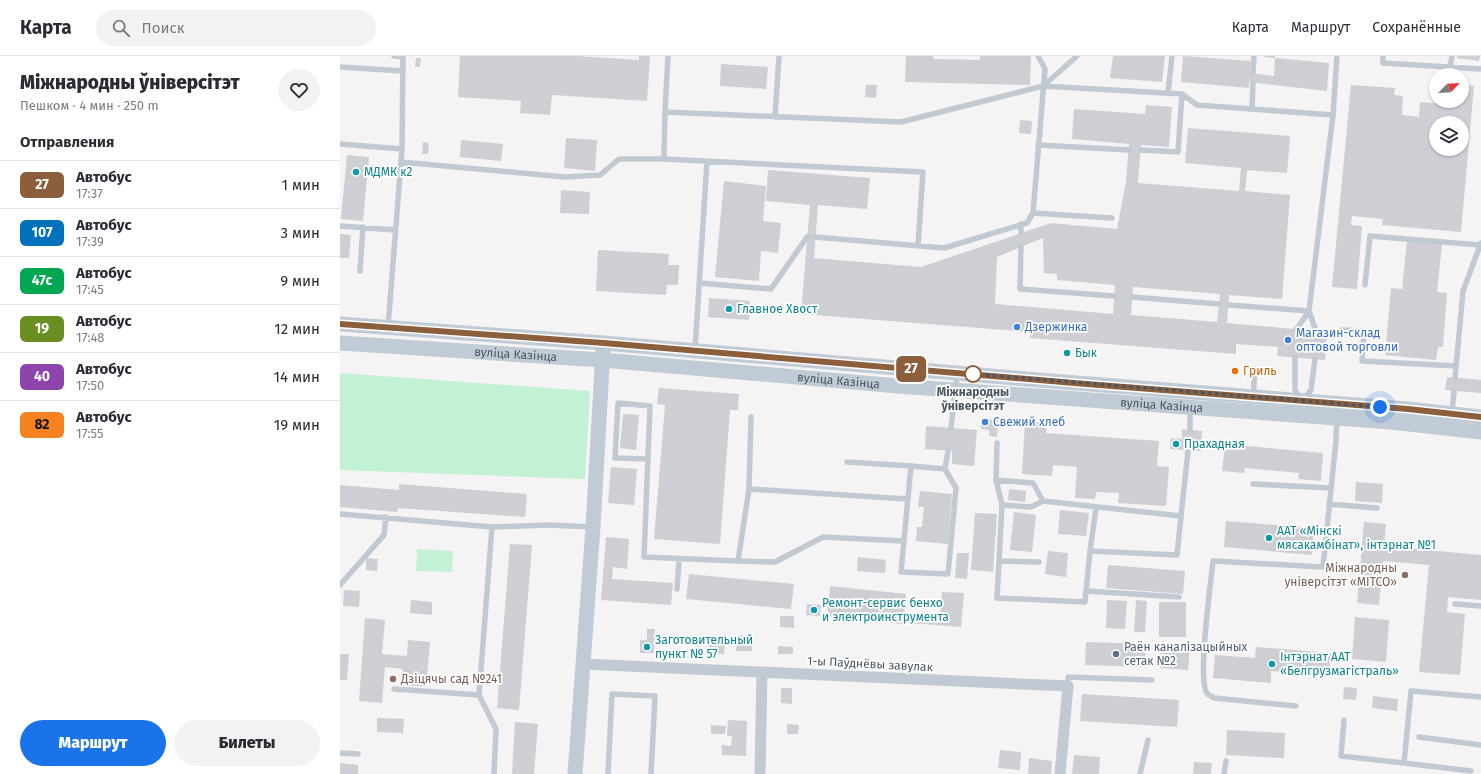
<!DOCTYPE html>
<html lang="ru">
<head>
<meta charset="utf-8">
<style>
	:root { --surface:#fff; --page:#f2f2f3; --text:#2b2b33; --muted:#7c7c81; --line:#e1e1e2; --accent:#1a73e8 }
	body { margin:0; font-family:"Fira Sans",sans-serif; background:var(--page); color:var(--text); height:100vh; display:flex; flex-direction:column; font-size:15px; white-space:nowrap }
	* { box-sizing:border-box; margin:0 }
	p { font-size:13px; color:var(--muted) }
	.icon { flex:none; width:22px; height:22px; fill:none; stroke:currentColor; stroke-width:2; stroke-linecap:round; stroke-linejoin:round }
	.map { position:relative; flex:1; overflow:hidden }
	.details { display:flex; flex-direction:column; background:var(--surface); width:340px }
	.details>* { flex:none }
	.badge { padding:0 8px; border-radius:6px; font-size:14px; line-height:26px }
	.needle { width:26px; rotate:65deg }
	.tools { position:absolute; left:1089px; top:12px; display:grid; gap:8px }
	.tools a { display:grid; place-items:center; width:40px; height:40px; border-radius:50%; background:var(--surface); box-shadow:0 1px 3px #0004; font-size:20px }
	.you { position:absolute; width:20px; height:20px; margin:-10px; border:3px solid #fff; border-radius:50%; background:#1a73e8; box-shadow:0 0 0 6px #1a73e833 }
	.map>.badge { position:absolute; translate:-50% -50%; box-shadow:0 0 0 2px #fff }
	h2 { padding:0 20px; font-size:15px; line-height:36px }
	.round { display:grid; place-items:center; flex:none; width:42px; height:42px; border-radius:21px; background:var(--page) }
	.summary { display:flex; align-items:center; justify-content:space-between; height:68px; padding:0 20px }
	h1 { font-size:19px; font-weight:800; line-height:30px }
	.action { display:flex; gap:8px; margin-top:auto; padding:8px 20px }
	.action a { flex:1; height:46px; border-radius:24px; background:var(--accent); color:#fff; font-size:16px; font-weight:800; line-height:46px; text-align:center }
	.action a+a { background:var(--page); color:var(--text) }
	ul { padding:0; list-style:none }
	li { display:flex; align-items:center; gap:12px; height:48px; padding:0 20px; border-top:1px solid var(--line) }
	li div { flex:1 }
	li b { display:block; font-size:15px }
	li em { font-style:normal }
	li .badge { min-width:44px; font-weight:700; text-align:center }
	header { display:flex; align-items:center; gap:24px; box-sizing:border-box; height:56px; padding:0 20px; background:var(--surface); border-bottom:1px solid var(--line) }
	header strong { font-size:19px }
	nav { display:flex; gap:22px; margin-inline-start:auto; font-size:14px }
	.search { width:280px; height:36px; background:var(--page); display:flex; align-items:center; gap:10px; box-sizing:border-box; padding:0 14px; border-radius:22px; color:var(--muted); font-size:15px }
	main { display:flex; flex:1; min-height:0 }
	.map>svg:first-child { display:block }
	.green { fill:#c3f1d5 }
	.building { fill:#cdcfd5; fill-rule:evenodd }
	.lines { fill:none; stroke-linecap:round; stroke-linejoin:round }
	.lane { stroke:#c1cad2; stroke-width:5.5 }
	.street { stroke:#c1cad2; stroke-width:11 }
	.secondary { stroke:#c1cbd6; stroke-width:15 }
	.line-casing { stroke:#fff; stroke-width:9 }
	.line { stroke:#8b5e3c; stroke-width:6 }
	.walk { stroke:#4a5661; stroke-width:4; stroke-dasharray:0 7.2 }
	.culture-dot { fill:#0f9aa8; stroke:#fff; stroke-width:1.5 }
	.shop-dot { fill:#3f7fe0; stroke:#fff; stroke-width:1.5 }
	.food-dot { fill:#e8710a; stroke:#fff; stroke-width:1.5 }
	.stop-dot { fill:#fff; stroke:#8b5e3c; stroke-width:2 }
	.education-dot { fill:#8d6e63; stroke:#fff; stroke-width:1.5 }
	.service-dot { fill:#5c6f8a; stroke:#fff; stroke-width:1.5 }
	.labels { text-anchor:middle; stroke-width:3.5; stroke-linejoin:round; paint-order:stroke }
	.culture-label { font-size:12px; fill:#0d838f; stroke:#fff; text-anchor:start }
	.shop-label { font-size:12px; fill:#366cbe; stroke:#fff; text-anchor:start }
	.street-label { font-size:12px; fill:#4a5661; stroke:#fff }
	.food-label { font-size:12px; fill:#c56008; stroke:#fff; text-anchor:start }
	.stop-label { font-size:12px; font-weight:bold; fill:#4a5661; stroke:#fff }
	.education-label { font-size:12px; fill:#785e54; stroke:#fff; text-anchor:end }
	.service-label { font-size:12px; fill:#4e5e75; stroke:#fff; text-anchor:start }
</style>
</head>
<body>
<header>
<strong>Карта</strong>
<div class="search"><svg class="icon" aria-label="search" viewBox="0 0 24 24"><circle cx="10" cy="10" r="6"/><path d="M15 15l6 6"/></svg>Поиск</div>
<nav><a>Карта</a><a>Маршрут</a><a>Сохранённые</a></nav>
</header>
<main>
<section class="details">
<div class="summary"><div><h1>Міжнародны ўніверсітэт</h1><p>Пешком · 4 мин · 250 m</p></div><a class="round"><svg class="icon" aria-label="heart" viewBox="0 0 24 24"><path d="M12 20l-8-8c-3-5 5-10 8-4 3-6 11-1 8 4z"/></svg></a></div>
<h2>Отправления</h2>
<ul>
<li><span class="badge" style="background:#8b5e3c;color:#fff">27</span><div><b>Автобус</b><p>17:37</p></div><em>1 мин</em></li>
<li><span class="badge" style="background:#0072bc;color:#fff">107</span><div><b>Автобус</b><p>17:39</p></div><em>3 мин</em></li>
<li><span class="badge" style="background:#00a651;color:#fff">47с</span><div><b>Автобус</b><p>17:45</p></div><em>9 мин</em></li>
<li><span class="badge" style="background:#6b8e23;color:#fff">19</span><div><b>Автобус</b><p>17:48</p></div><em>12 мин</em></li>
<li><span class="badge" style="background:#8e44ad;color:#fff">40</span><div><b>Автобус</b><p>17:50</p></div><em>14 мин</em></li>
<li><span class="badge" style="background:#f58220;color:#111">82</span><div><b>Автобус</b><p>17:55</p></div><em>19 мин</em></li>
</ul>
<div class="action"><a>Маршрут</a><a>Билеты</a></div>
</section>
<div class="map">
<svg width="1141" height="718" viewBox="0 0 1141 718">
	<rect width="100%" height="100%" fill="#f5f3f3"/>
	<path class="green" d="M0 317 250 335 245 423 0 414Z
		M77 493 113 495 112 516 76 515Z"/>
	<path class="building" d="M120 0H237L299 4V0H310L307 45 212 39 210 59 180 57 181 45 118 41Z
		M566 0H593V3L640 4V0H691L690 29 565 26Z
		M773 0H825L822 26 770 22Z
		M843 0 911 5 910 17 934 20 935 2 989 7 987 35 909 26V32L841 26Z
		M924 0H935V2L924 1Z
		M1117 0H1140L1139 5 1117 2Z
		M76 2H81L80 11H75Z
		M381 8 428 11 426 33 380 30Z
		M526 29H537L536 42 525 41Z
		M1011 29 1055 32 1054 39 1063 40 1062 59 1079 61 1080 46 1105 48V45H1122V29L1134 30 1121 176 1042 169 1043 163 1012 160 1011 169 1022 170 1017 233 992 231ZM1096 67H1122V93H1096Z
		M806 49 832 51 829 91 801 89 798 127 899 135 901 112 845 107 848 72 950 80 947 117 907 114 905 135 950 139 942 243 889 239 887 267 987 276 985 304 937 300 938 291 896 288V298L690 282 691 276 461 258 470 149 426 145 428 114 530 122 527 153 478 149 474 202 581 211 711 167 777 173 786 126 789 88 732 83 734 53 805 58ZM703 182 704 217 717 218V224L775 229 773 258 655 248 657 201ZM793 231 880 238 877 266 791 259Z
		M680 64 692 65 691 78 679 77Z
		M226 82 257 84 255 115 224 112Z
		M121 84 163 88 161 105 120 101Z
		M83 86 89 87 88 98H82Z
		M7 99 29 101 23 165 1 163Z
		M384 125 426 130 423 165 441 167 438 197 421 195 419 225 375 221Z
		M221 134 250 136 249 158 220 157Z
		M0 178 11 179 9 202H0Z
		M1067 185 1102 188 1097 236 1107 237 1103 291H1098L1096 304 1045 299 1051 232 1062 233Z
		M258 194 329 198 328 209H339L338 229H327L326 239 256 235Z
		M369 242 410 245 409 264 368 261Z
		M1107 321 1141 324V337L1105 334Z
		M319 332 399 338 398 354H390L380 488 314 483 325 349 317 348Z
		M283 358 299 359 296 394 280 392Z
		M641 363 658 364 657 381 649 380V374L641 373Z
		M685 366 707 367 706 377 819 385 817 410 829 411 826 450 778 447 779 437 756 436 755 443 735 442 737 411 713 409 712 420 682 418Z
		M586 370 637 374 634 410 612 408V395L585 393Z
		M842 373 862 375 861 395 830 393 831 382 842 383Z
		M885 388 983 397 981 425 958 423 959 417 905 412 904 417 882 415Z
		M271 411 297 413 294 449 268 447Z
		M1016 426 1043 428 1042 447 1015 445Z
		M59 428 187 438 185 461 58 452 57 456 0 451V429L59 434Z
		M669 433 686 435 685 446 668 444Z
		M580 435 612 438 608 488 576 485 577 471H582L584 451H578Z
		M720 454 749 457 746 480 718 478Z
		M674 456 696 459 692 496 670 494Z
		M635 457 657 458 653 516 631 514Z
		M886 465 974 472 972 499 884 491Z
		M1024 466 1046 468 1044 490 1141 499V544L1108 541 1107 556 1125 558 1120 619 1079 616 1089 509 1043 505 1039 549 1017 547Z
		M266 481 289 483 287 513 273 511 272 523 333 527 331 549 261 544Z
		M170 488 192 489 179 654 157 652Z
		M708 495 728 497 726 521 705 518Z
		M617 497H629L627 523 615 522Z
		M518 501 546 504 545 517 517 515Z
		M26 502 38 503 37 515 26 514Z
		M768 509 845 515 843 538 766 532Z
		M349 518 454 528 451 553 346 543Z
		M490 530 566 538 563 568 487 560Z
		M4 534 20 535 19 551 3 550Z
		M602 536 624 537 621 571 570 567 571 558 600 561Z
		M71 544 92 546V559L70 557Z
		M767 544 787 545 785 573 766 572Z
		M796 544 807 545 805 576H794Z
		M819 546H846V581H819Z
		M467 548 481 549 480 560 466 559Z
		M440 560H454V572L440 571Z
		M1015 561 1049 564 1046 606 1012 603Z
		M25 562 45 564 42 598 67 600 68 584 90 586 86 631 62 629 63 613 45 611 42 647 19 645Z
		M307 573H315L314 597H300V584H307Z
		M397 579H413L412 595H396Z
		M369 583 385 584 384 598 368 597Z
		M746 586 806 588 805 611 745 609Z
		M821 589 850 590 848 614 820 612Z
		M438 590 453 591V598H438Z
		M916 591 991 597 989 620 931 615V627L873 622 875 599 915 602Z
		M0 598H9L7 624H0Z
		M1004 631 1017 632 1016 644 1003 643Z
		M441 632H452V648L441 647Z
		M742 638 839 644 837 671 740 665Z
		M1033 640 1058 643 1057 655 1032 652Z
		M37 662 64 663 63 677 37 676Z
		M388 664 407 665 406 700 382 699V689L391 690 392 680H387Z
		M175 666 198 668 194 718H172Z
		M447 668 459 669 458 678H447Z
		M371 669 386 670 385 678H371Z
		M887 674 945 677 944 702 886 699Z
		M660 694 681 696 680 714 658 712Z
		M734 699 760 701 759 718H732Z
		M689 702 712 705 711 718H688Z
		M854 706 872 707 871 718H853Z
		M0 707 18 709V718H0Z"/>
	<g class="lines">
		<path class="lane" d="M54 0 63 1
			M328 0 325 56 561 66 703 30 842 38 857 49 993 59 969 255 976 275
			M698 0 705 13 693 157 772 162
			M1043 0V7L1141 13
			M0 11 63 15
			M1110 11 1112 0
			M913 17 914 0
			M703 30 737 0
			M828 37 832 0
			M912 53 913 27
			M325 56 324 103 583 116 578 189
			M993 59 997 0
			M435 61 439 0
			M0 88 62 93
			M698 89 789 94
			M800 94 838 96 842 38
			M61 106 225 121 260 119 279 103H324
			M0 170 56 174
			M681 177V168
			M475 181 604 192 687 167 693 157
			M681 191 680 233 774 240
			M20 215 23 171
			M359 227 431 233 467 181
			M1025 229 1030 180 1140 189
			M792 241 879 248
			M889 249 969 255
			M48 271 62 93 63 0
			M956 274 969 255
			M1002 274 1024 275 1022 305 1116 310
			M355 294 367 105
			M955 302V334L962 345 971 334 975 303
			M1115 322 1123 235 1141 187
			M913 341 915 313
			M1112 357 1114 335
			M611 372 617 319
			M850 374V352
			M657 387 656 424 693 427 703 445 841 460 848 395
			M308 403 275 402 278 347 310 350 304 501 398 505 409 433 411 361
			M507 406 571 410
			M605 413 616 432 608 518 561 516 571 410 605 413 608 395
			M656 424 662 449 657 542 745 546 750 495 837 499 841 460
			M913 428 991 432
			M409 433 567 443
			M989 448 1037 452
			M662 449 691 451 703 445
			M0 458 152 471 208 469 253 471
			M152 471 139 639 156 673 154 718
			M750 495 756 452
			M398 505 435 506 483 481 563 485
			M659 505 699 506
			M0 529 44 479 46 461
			M337 533 339 504
			M747 535 839 541
			M1115 548 1141 550
			M728 630V621L812 624
			M54 633 139 639
			M956 650 874 642C872 640 868 639 867 637 857 625 871 525 873 505L983 511 996 385 997 363
			M1004 664 1001 700 1064 707
			M1079 681 1141 689
			M0 697 18 698
			M1131 715 1064 707 1071 635 1141 641
			M268 718 272 638 315 640 311 718
			M800 718 808 684
			M884 718 886 705"/>
		<path class="street" d="M243 608 728 630 720 718
			M420 718 422 617"/>
		<g class="secondary">
			<path d="M0 268 264 287 686 323 1068 353 1141 361"/>
			<path id="s1" d="M0 287 262 304 558 330 1051 366 1141 376"/>
			<path d="M235 718 253 471 263 294"/>
		</g>
	</g>
	<g class="lines">
		<defs>
			<path id="line" d="M0 268 264 287 746 328 1068 353 1141 361"/>
		</defs>
		<use href="#line" class="line-casing"/>
		<use href="#line" class="line"/>
		<path class="walk" d="M633 318 1040 351"/>
	</g>
	<g class="culture-dot">
		<circle cx="16" cy="116" r="4"/>
		<circle cx="389" cy="253" r="4"/>
		<circle cx="727" cy="297" r="4"/>
		<circle cx="836" cy="388" r="4"/>
		<circle cx="929" cy="482" r="4"/>
		<circle cx="474" cy="554" r="4"/>
		<circle cx="307" cy="591" r="4"/>
		<circle cx="932" cy="608" r="4"/>
	</g>
	<g class="shop-dot">
		<circle cx="677" cy="271" r="4"/>
		<circle cx="948" cy="284" r="4"/>
		<circle cx="645" cy="366" r="4"/>
	</g>
	<circle class="food-dot" cx="895" cy="315" r="4"/>
	<circle class="stop-dot" cx="633" cy="318" r="8"/>
	<g class="education-dot">
		<circle cx="1065" cy="519" r="4"/>
		<circle cx="53" cy="623" r="4"/>
	</g>
	<circle class="service-dot" cx="776" cy="598" r="4"/>
	<g class="labels">
		<g class="culture-label">
			<text x="24" y="120">МДМК к2</text>
			<text x="397" y="257">Главное Хвост</text>
			<text x="735" y="301">Бык</text>
			<text x="844" y="392">Прахадная</text>
			<text x="937" y="479">ААТ «Мінскі<tspan x="937" dy="14">мясакамбінат», інтэрнат №1</tspan></text>
			<text x="482" y="551">Ремонт-сервис бенхо<tspan x="482" dy="14">и электроинструмента</tspan></text>
			<text x="315" y="588">Заготовительный<tspan x="315" dy="14">пункт № 57</tspan></text>
			<text x="940" y="605">Інтэрнат ААТ<tspan x="940" dy="14">«Белгрузмагістраль»</tspan></text>
		</g>
		<g class="shop-label">
			<text x="685" y="275">Дзержинка</text>
			<text x="956" y="281">Магазин-склад<tspan x="956" dy="14">оптовой торговли</tspan></text>
			<text x="653" y="370">Свежий хлеб</text>
		</g>
		<g class="street-label">
			<text dy="4" stroke="none"><textPath href="#s1" startOffset="176">вуліца Казінца</textPath></text>
			<text dy="4" stroke="none"><textPath href="#s1" startOffset="500">вуліца Казінца</textPath></text>
			<text dy="4" stroke="none"><textPath href="#s1" startOffset="824">вуліца Казінца</textPath></text>
			<text transform="translate(530 608) rotate(3)" y="4">1-ы Паўднёвы завулак</text>
		</g>
		<g class="food-label">
			<text x="903" y="319">Гриль</text>
		</g>
		<g class="stop-label">
			<text x="633" y="340">Міжнародны<tspan x="633" dy="14">ўніверсітэт</tspan></text>
		</g>
		<g class="education-label">
			<text x="1057" y="516">Міжнародны<tspan x="1057" dy="14">універсітэт «МІТСО»</tspan></text>
			<text x="61" y="627" text-anchor="start">Дзіцячы сад №241</text>
		</g>
		<g class="service-label">
			<text x="784" y="595">Раён каналізацыйных<tspan x="784" dy="14">сетак №2</tspan></text>
		</g>
	</g>
</svg>
<div class="tools">
<a><svg class="needle" viewBox="-14 -14 28 28"><path d="M0-13l5 13h-10z" fill="#e53935"/><path d="M0 13l5-13h-10z" fill="#7c7c81"/></svg></a>
<a><svg class="icon" aria-label="layers" viewBox="0 0 24 24"><path d="M12 4l9 5-9 5-9-5zM3 14l9 5 9-5"/></svg></a>
</div>
<div class="you" style="left:1040px;top:351px"></div>
<b class="badge" style="left:571px;top:313px;background:#8b5e3c;color:#fff">27</b>
</div>
</main>
</body>
</html>
